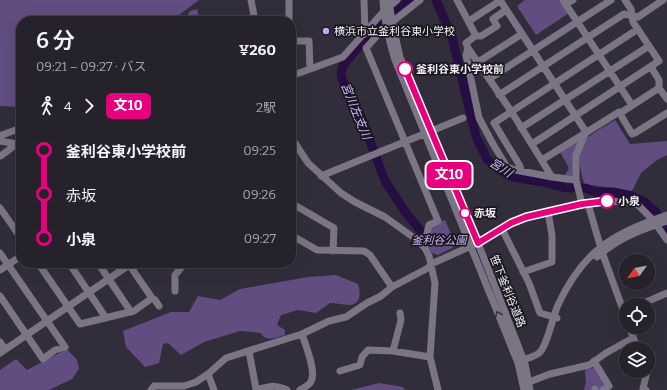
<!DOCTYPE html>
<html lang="ja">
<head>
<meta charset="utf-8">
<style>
	:root { --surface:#26222c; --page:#2e2a34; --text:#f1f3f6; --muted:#a4a4a9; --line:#423f48 }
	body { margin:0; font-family:Bitter,"Noto Sans JP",serif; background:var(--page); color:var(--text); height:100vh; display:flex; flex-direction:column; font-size:15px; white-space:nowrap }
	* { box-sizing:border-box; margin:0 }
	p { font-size:13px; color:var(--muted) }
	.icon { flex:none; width:22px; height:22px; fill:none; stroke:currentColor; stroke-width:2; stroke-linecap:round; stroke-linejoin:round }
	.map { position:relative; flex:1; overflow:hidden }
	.panel { position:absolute; left:16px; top:16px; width:280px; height:252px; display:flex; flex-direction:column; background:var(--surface); border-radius:16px; box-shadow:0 4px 16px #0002,0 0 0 1px var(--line) }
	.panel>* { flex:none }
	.badge { padding:0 8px; border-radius:6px; font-size:14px; line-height:26px }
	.needle { width:26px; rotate:237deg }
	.fabs { position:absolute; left:619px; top:254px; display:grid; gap:8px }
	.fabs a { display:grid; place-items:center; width:36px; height:36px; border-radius:50%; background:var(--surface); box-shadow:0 4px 16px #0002,0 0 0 1px var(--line); font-size:20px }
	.map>.badge { position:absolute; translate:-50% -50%; box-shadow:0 0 0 2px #fff }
	.legs { display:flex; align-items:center; gap:6px; height:44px; padding:0 20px; font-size:13px }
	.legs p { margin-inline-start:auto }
	.summary { display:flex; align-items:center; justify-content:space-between; height:68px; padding:0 20px }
	h1 { font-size:22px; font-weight:600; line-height:30px }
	ul { padding:0 20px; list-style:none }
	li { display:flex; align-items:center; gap:14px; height:44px; font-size:15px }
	li i { display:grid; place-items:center; width:6px; height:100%; margin:0 5px; background:currentColor }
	li i::after { content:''; width:10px; height:10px; margin:-5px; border:3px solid; border-radius:50%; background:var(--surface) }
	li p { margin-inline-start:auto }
	li:first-child i { background:linear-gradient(#0000 50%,currentColor 0) }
	li:last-child i { background:linear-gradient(currentColor 50%,#0000 0) }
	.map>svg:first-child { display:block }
	.green { fill:#614d80 }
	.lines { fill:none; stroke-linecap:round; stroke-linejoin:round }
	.stream { stroke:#635078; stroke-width:1.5 }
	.river { stroke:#260d42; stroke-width:9 }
	.minor { stroke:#7a7485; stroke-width:7 }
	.oneway { stroke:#36333c }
	.line-1-casing { stroke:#fff; stroke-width:9 }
	.line-1 { stroke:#e6007e; stroke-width:6 }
	.poi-dot { fill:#c3a7f2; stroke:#19171d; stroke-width:1.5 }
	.stop-1-dot { fill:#fff; stroke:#e6007e; stroke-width:2 }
	.labels { text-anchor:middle; stroke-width:3.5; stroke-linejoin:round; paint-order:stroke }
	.poi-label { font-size:11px; fill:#f1eef7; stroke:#19171d; text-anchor:start }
	.stop-label { font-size:11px; font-weight:bold; fill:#f1eef7; stroke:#19171d; text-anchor:start }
	.park-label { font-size:11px; font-style:italic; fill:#cbb1f6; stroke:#19171d }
	.street-label { font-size:11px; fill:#f1eef7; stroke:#19171d }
	.water-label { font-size:12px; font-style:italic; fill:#d3b9ff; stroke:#19171d }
</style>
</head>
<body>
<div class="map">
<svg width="667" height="390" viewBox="0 0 667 390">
	<rect width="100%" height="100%" fill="#322d3b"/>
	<path class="green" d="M0 0H199L171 21C156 17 146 11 133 21H21V104L18 107 0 106Z
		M525 0H560L569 13 536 35 517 6Z
		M197 9 200 21H184L190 11Z
		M615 120 630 144 667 141V155L657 160 641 173 632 191 584 184C581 170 575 154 584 141 587 136 609 124 615 120Z
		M581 138 575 177 565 175 569 168 560 152Z
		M445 220 456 246 438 255 432 253 426 243 431 226Z
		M336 275 358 284C361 292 361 304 350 305 344 305 336 303 330 303L316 313 298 310 281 315 277 325 285 330V335C277 337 266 343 261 333L240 331 204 342 181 355 168 343 163 344 159 363 145 367 126 347 123 331 171 312H189L198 296 220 300 240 289 308 277Z
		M67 349 77 360 79 369 72 379 49 390H0V370L16 359 27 370Z
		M595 367 607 385 600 390H584L586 382 585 370Z
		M379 383 403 387 405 390H351Z"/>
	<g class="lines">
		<path class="stream" d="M341 61 345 63"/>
		<path class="river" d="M410 0 379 26 351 55 343 66 341 72 342 79 361 117 385 181 406 213 424 235
			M436 0 452 37 476 137 487 159 502 171 512 177 543 182 566 188H585L596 192H613L632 196 645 202 656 212 667 229"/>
		<path class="minor" d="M251 0 255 21
			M289 0V21
			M364 0 365 34
			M383 0C384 20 389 40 395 60L518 363 524 390
			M389 0 392 22 400 57 478 243 519 348 525 364 530 390
			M420 0 383 29 366 48 438 221 429 225 425 242 422 245
			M457 0 475 34 474 37 466 43 468 48 511 111 552 177 576 180 582 204
			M500 0 586 132
			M563 0 632 105
			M566 4 573 0
			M469 21 501 0
			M475 36H481L497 26 493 19 506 10
			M291 41H309L310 69
			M468 48 466 55 479 118 493 144 507 167 515 170 552 177
			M478 62 522 34
			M291 76 343 57 384 11 397 0
			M489 79 611 0
			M659 88 667 99
			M499 95 624 14 638 17 663 0
			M619 112 632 134 635 133 667 113
			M521 128 649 46
			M291 137 308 163 341 193 355 202 385 217 417 240 425 248 429 256 435 283 430 357 438 390
			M0 139 2 135 21 128
			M0 141 17 144
			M532 144 659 61 633 22 631 9 625 0
			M0 156C8 152 13 145 21 142
			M542 160 619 112H622L659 88V80L651 67
			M521 171 520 166 494 123 638 29
			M321 176 463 118
			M576 180V155L585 134
			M291 203 334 228 333 251
			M588 204 602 252 626 318
			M0 208 21 238
			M502 229 529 283 540 313 557 318
			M291 235 317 250 364 251 370 255 392 287
			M0 253 65 347 55 350 43 359 0 296
			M597 257C618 238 640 230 667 221
			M38 263 80 324 134 311 152 298 128 263
			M69 263 106 318
			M98 263 131 312
			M0 270 21 256
			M523 272 552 262V235L548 212
			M175 291V275L185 263
			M152 298 155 300 159 306
			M639 305 667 293
			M629 327 638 349
			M0 342 5 349
			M249 351 256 389C270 388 272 383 287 390
			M393 351 401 320 400 313
			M0 353 132 263
			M594 361 609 386 603 390
			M520 362C526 358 534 357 539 353 547 347 553 315 558 305 583 251 613 233 667 215
			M340 371 360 365 362 357 368 350 393 351 430 357
			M208 374 214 390
			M529 382 550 374 589 365 606 353 633 338
			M595 389V390
			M151 390 154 386H184L196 382 208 374 226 358 302 334 329 321 346 317 367 303 381 296 392 287 428 268 431 264 478 243 511 223 526 217 601 201 626 202 638 205 653 220 667 240
			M300 390C303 388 308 386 310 383 318 374 305 344 302 334
			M646 390 643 389 647 371"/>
	</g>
	<defs><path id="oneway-chevron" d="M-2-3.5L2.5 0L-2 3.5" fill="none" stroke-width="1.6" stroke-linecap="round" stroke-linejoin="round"/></defs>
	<use class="oneway" href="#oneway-chevron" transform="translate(498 314) rotate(-112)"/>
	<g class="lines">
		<defs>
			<path id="line-1" d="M405 69 478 243 511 223 526 217 582 204 607 201"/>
		</defs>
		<use href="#line-1" class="line-1-casing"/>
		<use href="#line-1" class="line-1"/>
	</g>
	<circle class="poi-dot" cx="326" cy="31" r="4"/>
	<g class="stop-1-dot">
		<circle cx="405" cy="69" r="7"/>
		<circle cx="607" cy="201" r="7"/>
		<circle cx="465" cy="213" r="5"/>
	</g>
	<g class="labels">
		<g class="poi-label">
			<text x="334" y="35">横浜市立釜利谷東小学校</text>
		</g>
		<g class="stop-label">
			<text x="416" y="73">釜利谷東小学校前</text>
			<text x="618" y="205">小泉</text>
			<text x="474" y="217">赤坂</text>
		</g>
		<g class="park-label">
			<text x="439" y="244">釜利谷公園</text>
		</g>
		<g class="street-label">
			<text transform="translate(508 291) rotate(68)" y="4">笹下釜利谷道路</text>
		</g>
		<g class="water-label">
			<text transform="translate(356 111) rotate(68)" y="4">宮川左支川</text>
			<text transform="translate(501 168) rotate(33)" y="4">宮川</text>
		</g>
	</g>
</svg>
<div class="fabs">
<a><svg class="needle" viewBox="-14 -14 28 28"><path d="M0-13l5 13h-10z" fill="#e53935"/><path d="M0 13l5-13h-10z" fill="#a4a4a9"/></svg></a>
<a><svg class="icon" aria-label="locate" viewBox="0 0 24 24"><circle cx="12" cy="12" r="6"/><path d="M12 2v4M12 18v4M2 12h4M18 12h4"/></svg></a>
<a><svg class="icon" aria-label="layers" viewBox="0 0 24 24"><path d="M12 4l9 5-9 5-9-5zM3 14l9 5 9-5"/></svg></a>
</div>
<b class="badge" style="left:449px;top:175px;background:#e6007e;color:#fff">文10</b>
<section class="panel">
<div class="summary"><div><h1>6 分</h1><p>09:21 – 09:27 · バス</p></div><b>¥260</b></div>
<div class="legs"><svg class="icon" aria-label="walk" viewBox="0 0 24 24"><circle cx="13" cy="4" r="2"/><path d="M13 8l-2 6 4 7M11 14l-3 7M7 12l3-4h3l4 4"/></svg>4<svg class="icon" aria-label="forward" viewBox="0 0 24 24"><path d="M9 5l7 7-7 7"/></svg><b class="badge" style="background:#e6007e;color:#fff">文10</b><p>2駅</p></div>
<ul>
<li><i style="color:#e6007e"></i><b>釜利谷東小学校前</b><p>09:25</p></li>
<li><i style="color:#e6007e"></i><span>赤坂</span><p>09:26</p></li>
<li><i style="color:#e6007e"></i><b>小泉</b><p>09:27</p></li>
</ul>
</section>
</div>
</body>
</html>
